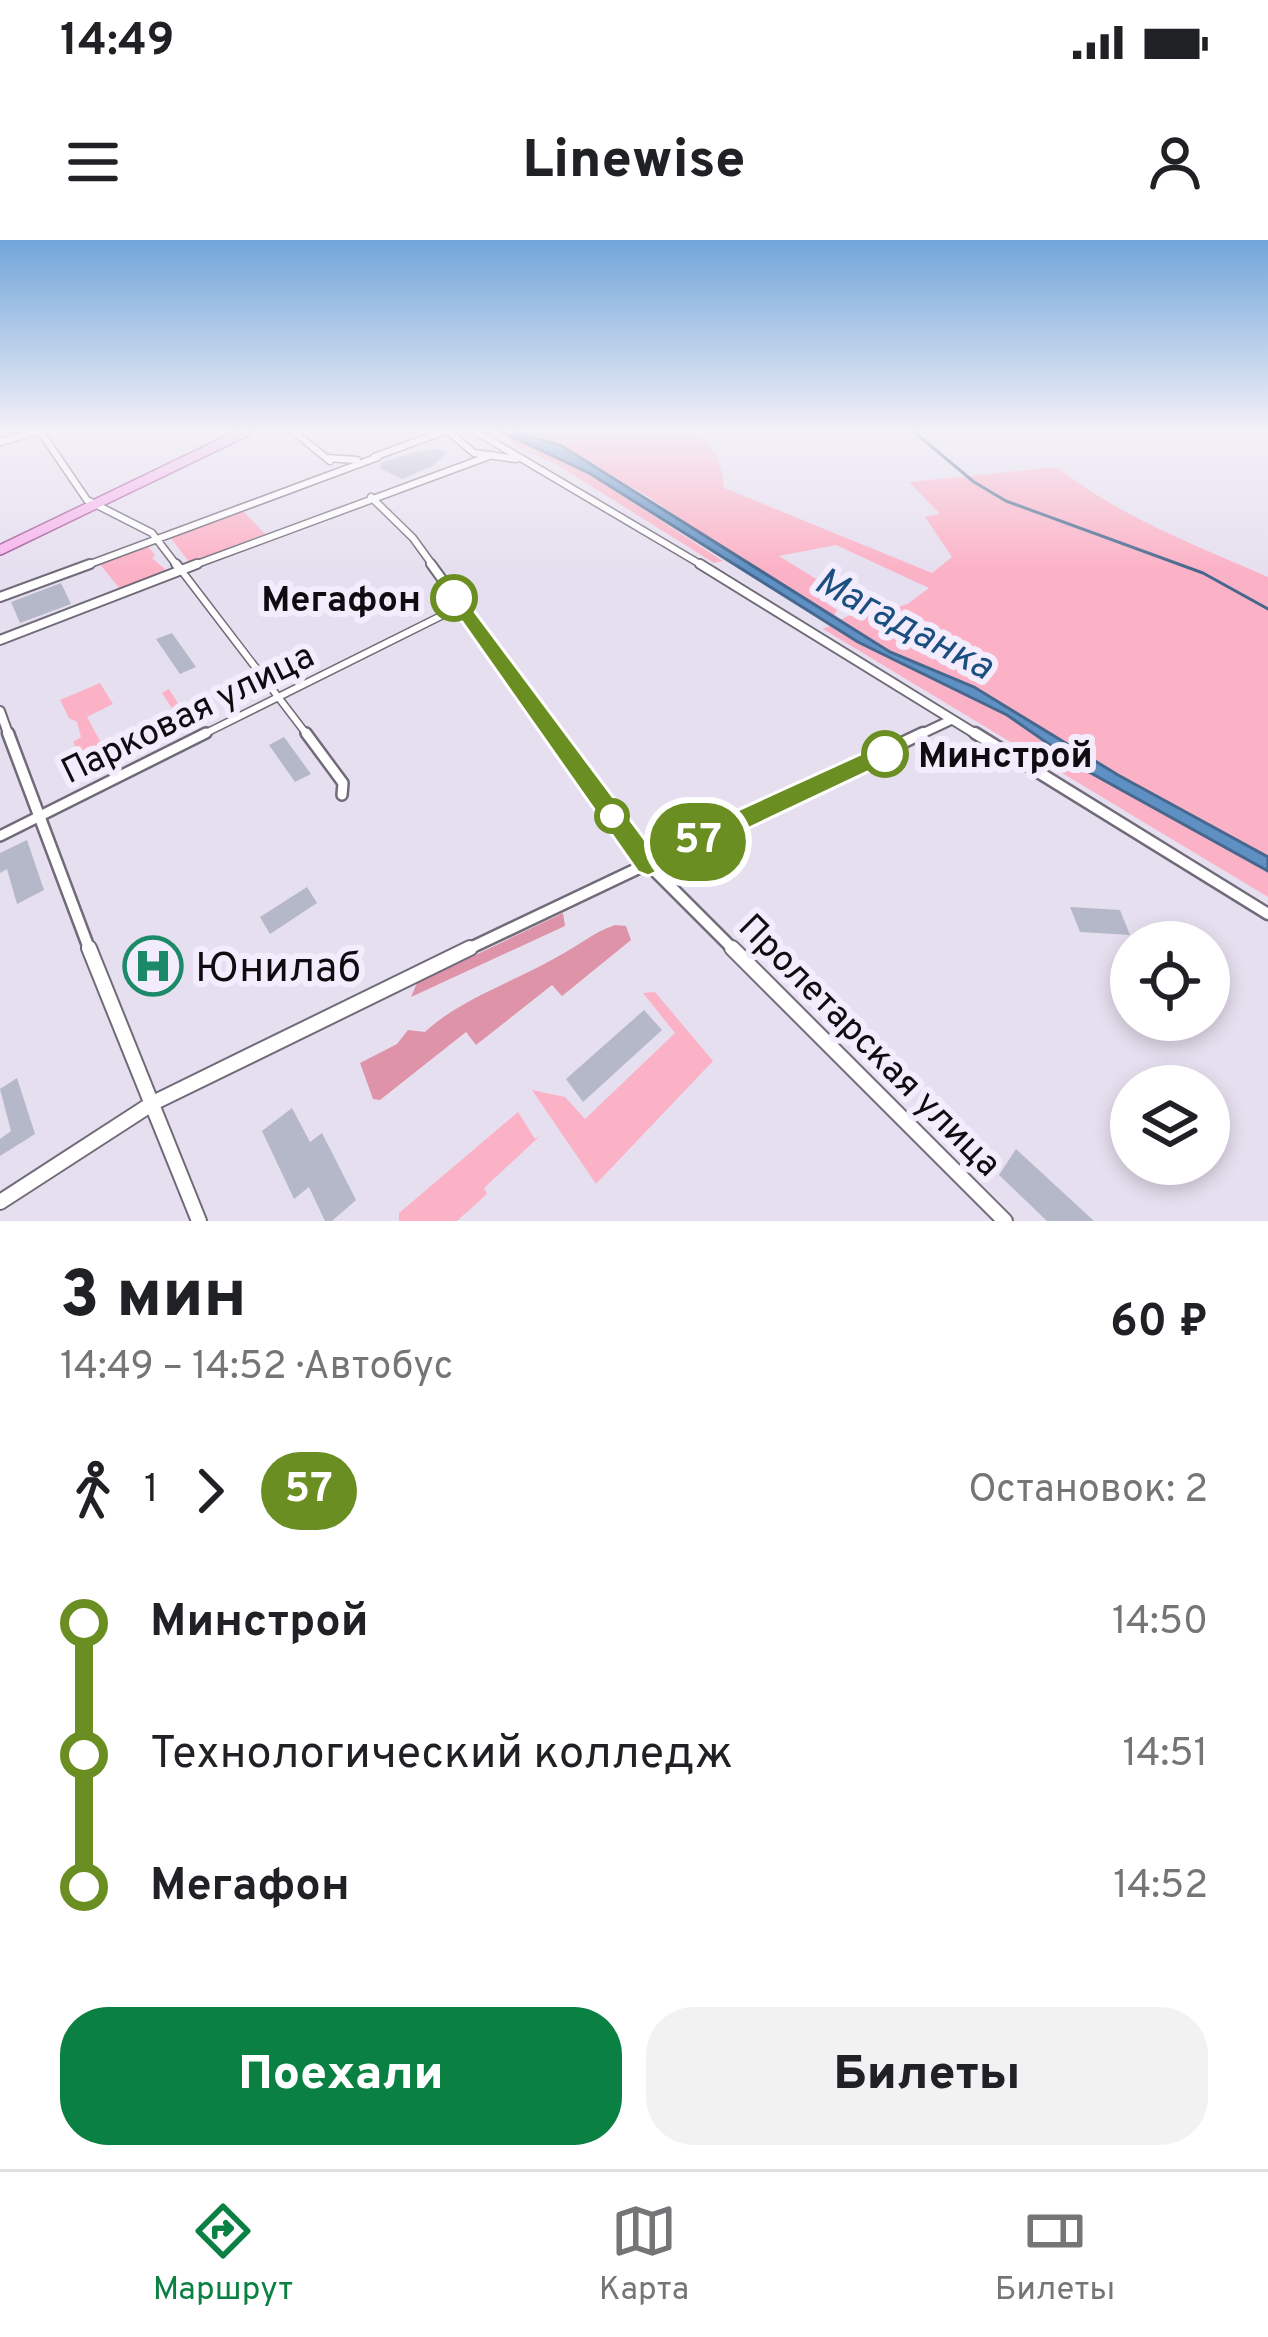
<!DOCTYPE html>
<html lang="ru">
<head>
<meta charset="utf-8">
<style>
	:root { --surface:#fff; --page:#f2f2f2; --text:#202124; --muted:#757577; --line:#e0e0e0; --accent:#0b8043 }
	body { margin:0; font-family:Overpass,sans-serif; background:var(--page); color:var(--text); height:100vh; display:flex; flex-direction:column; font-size:45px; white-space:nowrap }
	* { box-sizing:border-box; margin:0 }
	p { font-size:39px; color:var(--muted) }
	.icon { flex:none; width:66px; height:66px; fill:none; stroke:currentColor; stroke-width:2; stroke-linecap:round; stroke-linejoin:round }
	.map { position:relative; height:981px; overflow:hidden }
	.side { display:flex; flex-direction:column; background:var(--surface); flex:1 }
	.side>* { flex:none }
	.badge { padding:0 24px; border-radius:39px; font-size:42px; line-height:78px }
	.fabs { position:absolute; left:1110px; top:681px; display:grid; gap:24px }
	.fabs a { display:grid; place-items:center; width:120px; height:120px; border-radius:50%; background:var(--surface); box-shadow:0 6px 18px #0003; font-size:60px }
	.map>.badge { position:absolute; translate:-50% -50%; box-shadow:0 0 0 6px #fff }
	.legs { display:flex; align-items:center; gap:18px; height:132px; padding:0 60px; font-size:39px }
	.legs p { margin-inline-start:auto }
	.summary { display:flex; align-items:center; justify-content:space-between; height:204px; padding:0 60px }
	h1 { font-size:66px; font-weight:800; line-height:90px }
	.cta { display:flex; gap:24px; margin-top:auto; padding:24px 60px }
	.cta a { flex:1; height:138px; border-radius:48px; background:var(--accent); color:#fff; font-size:48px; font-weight:800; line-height:138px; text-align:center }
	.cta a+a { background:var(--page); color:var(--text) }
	ul { padding:0 60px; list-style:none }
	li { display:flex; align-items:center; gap:42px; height:132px; font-size:45px }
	li i { display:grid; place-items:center; width:18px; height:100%; margin:0 15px; background:currentColor }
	li i::after { content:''; width:30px; height:30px; margin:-15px; border:9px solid; border-radius:50%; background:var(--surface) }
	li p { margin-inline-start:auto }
	li:first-child i { background:linear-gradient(#0000 50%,currentColor 0) }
	li:last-child i { background:linear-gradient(currentColor 50%,#0000 0) }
	.status { display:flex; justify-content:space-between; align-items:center; height:84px; padding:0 60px; background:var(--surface); direction:ltr }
	.status svg { height:33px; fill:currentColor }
	header { display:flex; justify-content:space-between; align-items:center; height:156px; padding:0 60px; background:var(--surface); font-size:54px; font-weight:800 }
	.tab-bar { display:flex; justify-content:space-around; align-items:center; height:168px; border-top:3px solid var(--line); background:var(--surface); font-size:33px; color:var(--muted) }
	.tab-bar a { display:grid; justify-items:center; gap:6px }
	.tab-bar .selected { color:var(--accent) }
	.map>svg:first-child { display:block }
	.green { fill:#fcb2c6 }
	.forest { fill:#de93a8 }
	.water { fill:#5f90c3; stroke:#47688e; stroke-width:3 }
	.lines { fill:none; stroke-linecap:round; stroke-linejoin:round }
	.stream { stroke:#47688e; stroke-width:3 }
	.building { fill:#b5b8c8 }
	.minor-far1-casing { stroke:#716b79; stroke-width:9 }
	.minor-casing { stroke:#716b79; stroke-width:14 }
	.tertiary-far3-casing { stroke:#716b79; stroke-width:9 }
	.tertiary-far2-casing { stroke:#716b79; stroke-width:12 }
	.tertiary-far1-casing { stroke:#716b79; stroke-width:15 }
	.tertiary-casing { stroke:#716b79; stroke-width:18 }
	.primary-casing { stroke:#a25998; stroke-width:12 }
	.minor-far1 { stroke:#fff; stroke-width:6 }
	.minor { stroke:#fff; stroke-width:9 }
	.tertiary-far3 { stroke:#fff; stroke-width:6 }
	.tertiary-far2 { stroke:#fff; stroke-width:8 }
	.tertiary-far1 { stroke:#fff; stroke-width:10 }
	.tertiary { stroke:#fff; stroke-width:14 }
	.primary { stroke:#f7b4ec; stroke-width:9 }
	.line-1 { fill:#6b8e23; stroke:#fff; stroke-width:3 }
	.stop-1-dot { fill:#fff; stroke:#6b8e23; stroke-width:6 }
	.labels { text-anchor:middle; stroke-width:12; stroke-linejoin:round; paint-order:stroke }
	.stop-label { font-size:36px; font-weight:bold; fill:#0e0c11; stroke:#f3ecfc; text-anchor:end }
	.street-label { font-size:36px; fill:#0e0c11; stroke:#f3ecfc }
	.water-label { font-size:39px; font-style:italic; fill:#1b4f80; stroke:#f3ecfc }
	.near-poi-label { font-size:42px; fill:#0e0c11; stroke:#f3ecfc; text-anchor:start }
</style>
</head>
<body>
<div class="status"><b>14:49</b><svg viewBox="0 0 49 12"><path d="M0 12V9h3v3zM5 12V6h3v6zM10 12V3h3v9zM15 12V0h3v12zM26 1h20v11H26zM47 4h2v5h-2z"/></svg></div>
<header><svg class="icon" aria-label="menu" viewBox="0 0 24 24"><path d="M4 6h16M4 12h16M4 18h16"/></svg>Linewise<svg class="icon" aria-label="person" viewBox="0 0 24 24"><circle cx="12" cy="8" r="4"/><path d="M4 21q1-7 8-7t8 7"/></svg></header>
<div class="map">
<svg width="1268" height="981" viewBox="0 0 1268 981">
	<rect width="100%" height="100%" fill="#e6dfef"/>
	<path class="green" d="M525 191H689C715 201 721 222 724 248L932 333 952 317 925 277 940 274 909 242 1057 227C1120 277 1195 305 1268 337V657L823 389 867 366 891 370 909 363 929 348 836 305 779 316 829 347 816 356 837 370 834 376 772 341 647 256 554 202Z
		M502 192 590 235 723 321 714 323 556 224 517 207Z
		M243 271 265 294 190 323 170 297Z
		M148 306 155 315 152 318 166 330 120 349 99 323Z
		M100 443 113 464 87 477 107 514 179 479 162 453 169 449 193 487 89 537 73 502 81 497 77 482 69 478 60 460Z
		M655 752 713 821 596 944 532 850 565 857 585 879 675 793 643 753Z
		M518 872 535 899 541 895 484 948 487 954 457 981H399V973Z"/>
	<path class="forest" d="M563 673 565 686 411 757 417 743Z
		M615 685 626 686 631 700 562 756 552 745 476 805 466 792 380 860 373 859 360 823 397 804 408 790 425 792C460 759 514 742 557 717 578 706 592 693 615 685Z"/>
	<path class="water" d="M500 191 519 197 514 191 562 206 890 412 974 447 1118 535 1268 617V631L1089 532 1007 475 858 402 589 233Z"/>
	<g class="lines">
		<path class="stream" d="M913 191 974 242 1006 261 1203 333 1268 369"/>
	</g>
	<path class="building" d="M440 209 447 213 434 225 402 239 379 228 383 222 415 212Z
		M61 343 71 364 20 383 11 362Z
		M172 393 196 427 180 434 156 399Z
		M284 497 311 534 295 542 269 505Z
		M27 600 44 650 17 664 7 629 0 633V613Z
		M307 647 317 663 270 694 260 677Z
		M1070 667 1120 670 1130 695 1080 692Z
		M644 770 662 790 583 862 566 839Z
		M17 838 35 894 0 916V899L11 891 0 849Z
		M292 868 310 902 322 893 356 960 332 981H325L309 947 294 959 262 891Z
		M1016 909 1094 981H1047L999 935Z"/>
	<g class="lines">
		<defs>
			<path id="minor-far1" d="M181 330 308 496
				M200 496 443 375 465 369"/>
			<path id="minor" d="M306 493 343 543 342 555
				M0 596 206 493"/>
			<path id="tertiary-far3" d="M40 191 87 260 152 293 178 327
				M293 191 330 221
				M448 191 474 213 516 219
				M475 191 705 327
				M0 202 39 191
				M374 217 445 191
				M327 218 357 220
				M371 257 413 298 434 327
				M82 327 378 217
				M189 327 492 215"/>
			<path id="tertiary-far2" d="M176 324 181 330
				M431 324 556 496
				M700 324 979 496
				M0 357 90 324
				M0 400 197 324
				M0 471 9 496
				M917 496 951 480"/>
			<path id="tertiary-far1" d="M8 493 90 711
				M554 493 648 624 735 711
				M975 493 1268 674
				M464 711 923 493"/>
			<path id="tertiary" d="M89 708 199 981
				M732 708 1005 981
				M0 962 153 863 470 708"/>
			<path id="primary" d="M0 310 247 191"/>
		</defs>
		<use href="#minor-far1" class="minor-far1-casing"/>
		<use href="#minor" class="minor-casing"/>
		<use href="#tertiary-far3" class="tertiary-far3-casing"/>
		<use href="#tertiary-far2" class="tertiary-far2-casing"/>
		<use href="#tertiary-far1" class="tertiary-far1-casing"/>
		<use href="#tertiary" class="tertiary-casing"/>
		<use href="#primary" class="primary-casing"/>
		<use href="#minor-far1" class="minor-far1"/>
		<use href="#minor" class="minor"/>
		<use href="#tertiary-far3" class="tertiary-far3"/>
		<use href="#tertiary-far2" class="tertiary-far2"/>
		<use href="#tertiary-far1" class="tertiary-far1"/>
		<use href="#tertiary" class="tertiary"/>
		<use href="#primary" class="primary"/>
	</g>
	<linearGradient id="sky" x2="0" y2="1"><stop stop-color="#71a6d9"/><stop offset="0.58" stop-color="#f4f1f8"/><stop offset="1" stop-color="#f4f1f8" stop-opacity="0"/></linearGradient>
	<rect width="1268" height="329" fill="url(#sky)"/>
	<path class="line-1" d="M448 353H461L652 609 876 507 885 504 897 514 893 520 648 636 638 632 448 362Z"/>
	<defs>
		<symbol id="hospital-ring" viewBox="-11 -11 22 22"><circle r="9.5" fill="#f3ecfc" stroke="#1c8968" stroke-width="1.5"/><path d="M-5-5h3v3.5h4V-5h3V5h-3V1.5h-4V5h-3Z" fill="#1c8968"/></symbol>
	</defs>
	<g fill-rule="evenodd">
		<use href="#hospital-ring" x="120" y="693" width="66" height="66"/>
	</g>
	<g class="stop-1-dot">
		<circle cx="454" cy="358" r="21"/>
		<circle cx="885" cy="514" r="21"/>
		<circle cx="612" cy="576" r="15"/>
	</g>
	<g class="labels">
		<g class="stop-label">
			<text x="421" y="371">Мегафон</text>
			<text x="918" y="527" text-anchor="start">Минстрой</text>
		</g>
		<g class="street-label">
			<text transform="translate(187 472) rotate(-26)" y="13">Парковая улица</text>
			<text transform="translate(871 804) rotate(45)" y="13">Пролетарская улица</text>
		</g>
		<g class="water-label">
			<text transform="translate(905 382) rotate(28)" y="14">Магаданка</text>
		</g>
		<g class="near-poi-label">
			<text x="195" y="741">Юнилаб</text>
		</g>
	</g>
</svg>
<div class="fabs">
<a><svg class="icon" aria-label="locate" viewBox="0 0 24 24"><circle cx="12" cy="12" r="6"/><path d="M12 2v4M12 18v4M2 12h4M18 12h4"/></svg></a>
<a><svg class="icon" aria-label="layers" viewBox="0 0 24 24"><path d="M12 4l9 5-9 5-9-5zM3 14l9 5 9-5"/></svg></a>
</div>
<b class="badge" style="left:698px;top:602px;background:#6b8e23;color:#fff">57</b>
</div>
<section class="side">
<div class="summary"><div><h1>3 мин</h1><p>14:49 – 14:52 · Автобус</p></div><b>60 ₽</b></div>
<div class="legs"><svg class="icon" aria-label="walk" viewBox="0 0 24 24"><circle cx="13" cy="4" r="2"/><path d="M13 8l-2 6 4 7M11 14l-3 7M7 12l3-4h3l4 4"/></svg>1<svg class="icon" aria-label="forward" viewBox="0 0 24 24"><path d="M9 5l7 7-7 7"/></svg><b class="badge" style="background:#6b8e23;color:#fff">57</b><p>Остановок: 2</p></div>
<ul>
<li><i style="color:#6b8e23"></i><b>Минстрой</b><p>14:50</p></li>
<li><i style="color:#6b8e23"></i><span>Технологический колледж</span><p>14:51</p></li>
<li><i style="color:#6b8e23"></i><b>Мегафон</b><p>14:52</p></li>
</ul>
<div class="cta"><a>Поехали</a><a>Билеты</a></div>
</section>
<nav class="tab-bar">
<a class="selected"><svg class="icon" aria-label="directions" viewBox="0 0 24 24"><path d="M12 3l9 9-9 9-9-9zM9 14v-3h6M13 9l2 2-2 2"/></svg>Маршрут</a>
<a><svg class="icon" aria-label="map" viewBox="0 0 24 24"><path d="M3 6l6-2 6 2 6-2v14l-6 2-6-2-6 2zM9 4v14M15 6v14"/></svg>Карта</a>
<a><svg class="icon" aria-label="tickets" viewBox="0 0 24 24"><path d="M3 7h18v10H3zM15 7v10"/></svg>Билеты</a>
</nav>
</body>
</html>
